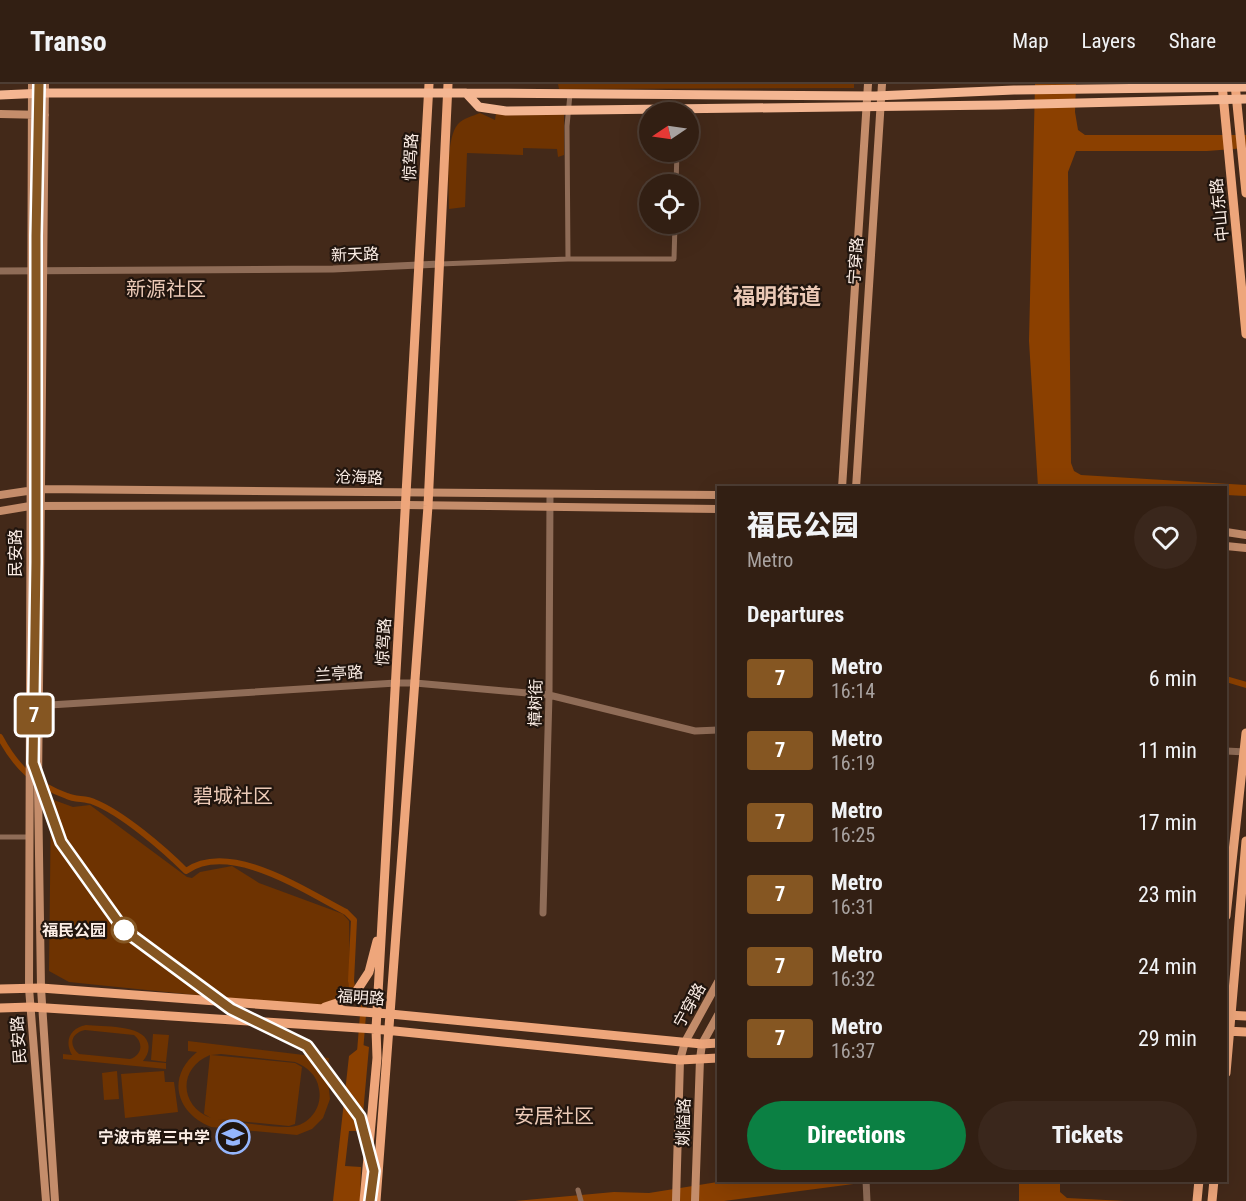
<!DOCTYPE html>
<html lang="en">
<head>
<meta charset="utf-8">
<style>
	:root { --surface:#321f13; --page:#3a271c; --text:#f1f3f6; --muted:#a8a2a0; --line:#4d3d33; --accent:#0b8043 }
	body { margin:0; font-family:"Roboto Condensed","Noto Sans SC",sans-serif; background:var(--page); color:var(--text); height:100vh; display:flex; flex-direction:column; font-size:22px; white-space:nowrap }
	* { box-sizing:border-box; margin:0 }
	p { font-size:20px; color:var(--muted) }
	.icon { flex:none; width:33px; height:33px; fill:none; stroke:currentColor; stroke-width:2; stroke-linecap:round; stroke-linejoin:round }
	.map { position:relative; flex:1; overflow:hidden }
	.sheet { position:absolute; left:717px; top:402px; width:510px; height:696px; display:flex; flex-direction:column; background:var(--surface); border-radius:0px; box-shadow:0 6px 24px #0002,0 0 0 2px var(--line) }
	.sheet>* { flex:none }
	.badge { padding:0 12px; border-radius:4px; font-size:21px; line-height:39px }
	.needle { width:39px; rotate:257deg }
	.tools { position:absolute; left:639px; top:18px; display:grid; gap:12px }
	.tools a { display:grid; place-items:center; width:60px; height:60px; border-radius:50%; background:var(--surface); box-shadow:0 6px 24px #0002,0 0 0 2px var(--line); font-size:30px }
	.map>.badge { position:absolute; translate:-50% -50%; box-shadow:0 0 0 3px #fff }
	h2 { padding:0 30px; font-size:22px; line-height:54px }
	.round { display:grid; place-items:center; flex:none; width:63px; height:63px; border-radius:32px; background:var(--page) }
	.head { display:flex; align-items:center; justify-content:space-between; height:102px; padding:0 30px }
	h1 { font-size:28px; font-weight:800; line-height:45px }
	.action { display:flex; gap:12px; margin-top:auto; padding:12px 30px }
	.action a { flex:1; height:69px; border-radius:36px; background:var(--accent); color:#fff; font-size:24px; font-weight:800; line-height:69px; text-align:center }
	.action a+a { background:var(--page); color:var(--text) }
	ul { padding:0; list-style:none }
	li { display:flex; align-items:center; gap:18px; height:72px; padding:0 30px }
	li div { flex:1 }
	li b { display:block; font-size:22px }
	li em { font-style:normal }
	li .badge { min-width:66px; font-weight:700; text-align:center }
	header { display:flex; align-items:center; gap:36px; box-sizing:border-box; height:84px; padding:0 30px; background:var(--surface); border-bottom:2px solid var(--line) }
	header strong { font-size:28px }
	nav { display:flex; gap:33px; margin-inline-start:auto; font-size:21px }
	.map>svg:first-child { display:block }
	.green { fill:#6e3301; fill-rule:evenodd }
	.water { fill:#8b4000 }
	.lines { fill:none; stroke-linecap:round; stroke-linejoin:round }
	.canal { stroke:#8b4000; stroke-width:6 }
	.minor { stroke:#8f6c57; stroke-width:5 }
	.tertiary { stroke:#8f6c57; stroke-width:7 }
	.secondary { stroke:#c48d6b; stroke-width:8 }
	.primary { stroke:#eea67b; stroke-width:9 }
	.trunk { stroke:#f4b692; stroke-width:9 }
	.line-casing { stroke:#fff; stroke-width:14 }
	.line { stroke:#855622; stroke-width:9 }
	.stop-dot { fill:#fff; stroke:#855622; stroke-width:3 }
	.labels { text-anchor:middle; stroke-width:4.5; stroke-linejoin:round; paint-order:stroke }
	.street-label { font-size:16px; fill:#fceee6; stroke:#21150e }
	.stop-label { font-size:16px; font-weight:bold; fill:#fceee6; stroke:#21150e; text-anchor:end }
	.poi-label { font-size:16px; font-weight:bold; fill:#fceee6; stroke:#21150e; text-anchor:end }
	.quarter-label { font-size:20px; fill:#ebc9b6; stroke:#21150e }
	.district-label { font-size:22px; font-weight:bold; fill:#ebc9b6; stroke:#21150e }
</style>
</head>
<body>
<header>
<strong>Transo</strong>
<nav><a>Map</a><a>Layers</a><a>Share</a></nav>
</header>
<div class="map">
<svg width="1246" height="1117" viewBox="0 0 1246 1117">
	<rect width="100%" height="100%" fill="#432919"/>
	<path class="green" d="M558 0H854V4L559 5Z
		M480 29 495 36 496 29 564 30V71L558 73 557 65 523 64V71L467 69 465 123 449 125C449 104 445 55 458 40 463 34 473 32 480 29Z
		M51 715 73 723 90 721 187 793 192 794 200 788 232 782 259 799 343 830 349 837 350 887 348 899 354 910 321 924 69 898 49 887Z
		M86 941C102 943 143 940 148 959 150 966 147 972 143 977L166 979V985L63 975V970L72 971C64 957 70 944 86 941ZM85 946 134 951C144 959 142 971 130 975L79 970C68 961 71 949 85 946Z
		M153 950 169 951 166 978 151 976Z
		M188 957 329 974 328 983 318 982 328 997 330 1015 323 1034 312 1045 297 1051 211 1043C176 1029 166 993 197 968L188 967ZM221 970 295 978C307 983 317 991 319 1005 323 1024 308 1043 288 1043 265 1043 240 1038 217 1035L289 1042 295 1040 302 983 295 979 211 971ZM210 971 204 1030 211 1034C179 1022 178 984 210 971Z
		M117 987 119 1015 104 1016 102 989Z
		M164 987 165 998H174L178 1028 125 1034 121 990Z"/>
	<path class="water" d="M1035 0H1076L1075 28 1078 46 1085 51H1246V64L1207 67H1076L1068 88 1071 379 1074 387 1081 391 1246 401V412L1226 411V404L1038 403 1029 257Z
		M363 961 369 963 362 1041 359 1047H349L345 1082 361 1083 360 1117H333L349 972Z
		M730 1096 921 1097 861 1099 724 1117H515L614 1108 649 1109Z
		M1019 1097H1060V1108L1067 1114 1125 1117H1019Z"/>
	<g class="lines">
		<path class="canal" d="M1226 595 1246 601
			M0 653C16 683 34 700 67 712 75 716 86 714 94 718 122 729 164 765 186 787 230 756 305 807 346 828L354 836 351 897 352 903 364 918 360 968"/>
		<path class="minor" d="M688 44V50
			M676 100 677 68
			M568 175 567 42 570 10
			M440 180 568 175H674L675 140
			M0 753H28
			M578 1106 581 1117"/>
		<path class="tertiary" d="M0 187 333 185 440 180
			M34 622 396 599H415L549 611 695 647 718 646
			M1226 667 1246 668
			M543 829 549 611 550 410
			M866 1096 867 1117"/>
		<path class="secondary" d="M32 0 29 904 46 1117
			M45 0 38 703 41 904 55 1117
			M0 30 45 31
			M842 404 868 0
			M856 404 882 0
			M0 411 41 405 718 411
			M0 427 30 422 406 421 718 425
			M1226 448 1246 451
			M1226 462 1246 464
			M676 1117 680 976 685 958 718 898
			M695 1117 700 975 702 960 718 931"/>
		<path class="primary" d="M1222 0 1246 250
			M1235 0 1246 109
			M1226 832 1246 649
			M0 905 41 904 390 930 702 960 718 959
			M325 923 352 914 369 888 377 857
			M0 924 31 923 375 945 680 976 718 974
			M1227 931 1246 932
			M1226 947 1246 948
			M1226 989 1246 757
			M364 1117 377 974 376 945 429 0
			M376 1117 428 422 448 0
			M1197 1117 1199 1096
			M1212 1117 1214 1096"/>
		<path class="trunk" d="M466 9 479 23 506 27 998 21 1246 15
			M0 11 45 9H466L875 12 1014 6 1246 3"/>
	</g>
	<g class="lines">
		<defs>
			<path id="line" d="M39 0 36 152V478L33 679 61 758 124 846 231 925 307 962 360 1033 374 1087 370 1117"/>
		</defs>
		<use href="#line" class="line-casing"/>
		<use href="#line" class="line"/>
	</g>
	<defs>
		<symbol id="school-ring" viewBox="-11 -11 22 22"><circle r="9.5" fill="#21150e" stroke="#95b6fd" stroke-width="1.5"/><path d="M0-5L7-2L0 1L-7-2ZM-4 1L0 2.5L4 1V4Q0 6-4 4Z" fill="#95b6fd"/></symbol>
	</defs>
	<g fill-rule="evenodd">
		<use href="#school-ring" x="214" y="1034" width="38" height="38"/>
	</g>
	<circle class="stop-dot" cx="124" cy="846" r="12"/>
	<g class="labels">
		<g class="street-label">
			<text transform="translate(410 73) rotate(-87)" y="6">惊驾路</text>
			<text transform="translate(1219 126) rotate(-96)" y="6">中山东路</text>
			<text transform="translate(355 170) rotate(-2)" y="6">新天路</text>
			<text transform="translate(855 177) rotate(-86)" y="6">宁穿路</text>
			<text transform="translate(359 393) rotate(1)" y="6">沧海路</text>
			<text transform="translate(15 469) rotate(-90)" y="6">民安路</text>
			<text transform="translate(383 558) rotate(-87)" y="6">惊驾路</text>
			<text transform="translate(339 589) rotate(-4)" y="6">兰亭路</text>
			<text transform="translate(535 619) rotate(-89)" y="6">樟树街</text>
			<text transform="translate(361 913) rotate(4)" y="6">福明路</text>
			<text transform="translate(689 921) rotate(-61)" y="6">宁穿路</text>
			<text transform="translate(18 956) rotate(-94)" y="6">民安路</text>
			<text transform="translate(683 1038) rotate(-88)" y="6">姚隘路</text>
		</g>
		<g class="stop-label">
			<text x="106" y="852">福民公园</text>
		</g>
		<g class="poi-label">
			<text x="210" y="1059">宁波市第三中学</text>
		</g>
		<g class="quarter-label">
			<text x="166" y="212">新源社区</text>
			<text x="233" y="719">碧城社区</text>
			<text x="554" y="1039">安居社区</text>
		</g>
		<g class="district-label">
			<text x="777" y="220">福明街道</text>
		</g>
	</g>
</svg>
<div class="tools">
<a><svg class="needle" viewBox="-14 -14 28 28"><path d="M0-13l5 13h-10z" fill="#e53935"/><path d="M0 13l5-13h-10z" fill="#a8a2a0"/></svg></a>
<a><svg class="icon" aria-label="locate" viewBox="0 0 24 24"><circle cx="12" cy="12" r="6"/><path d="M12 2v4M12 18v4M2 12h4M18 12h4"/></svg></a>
</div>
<b class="badge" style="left:34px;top:631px;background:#855622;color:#fff">7</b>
<section class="sheet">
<div class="head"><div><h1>福民公园</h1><p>Metro</p></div><a class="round"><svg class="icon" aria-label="heart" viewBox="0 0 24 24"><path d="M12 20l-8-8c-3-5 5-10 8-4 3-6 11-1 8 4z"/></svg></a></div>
<h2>Departures</h2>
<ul>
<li><span class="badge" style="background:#855622;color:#fff">7</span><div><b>Metro</b><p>16:14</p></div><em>6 min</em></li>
<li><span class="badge" style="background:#855622;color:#fff">7</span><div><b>Metro</b><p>16:19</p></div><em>11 min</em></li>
<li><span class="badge" style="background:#855622;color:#fff">7</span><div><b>Metro</b><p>16:25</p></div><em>17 min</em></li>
<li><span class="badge" style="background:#855622;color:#fff">7</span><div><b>Metro</b><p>16:31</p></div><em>23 min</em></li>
<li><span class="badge" style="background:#855622;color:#fff">7</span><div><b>Metro</b><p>16:32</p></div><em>24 min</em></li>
<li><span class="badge" style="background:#855622;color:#fff">7</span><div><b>Metro</b><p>16:37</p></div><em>29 min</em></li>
</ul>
<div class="action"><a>Directions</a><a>Tickets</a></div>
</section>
</div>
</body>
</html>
